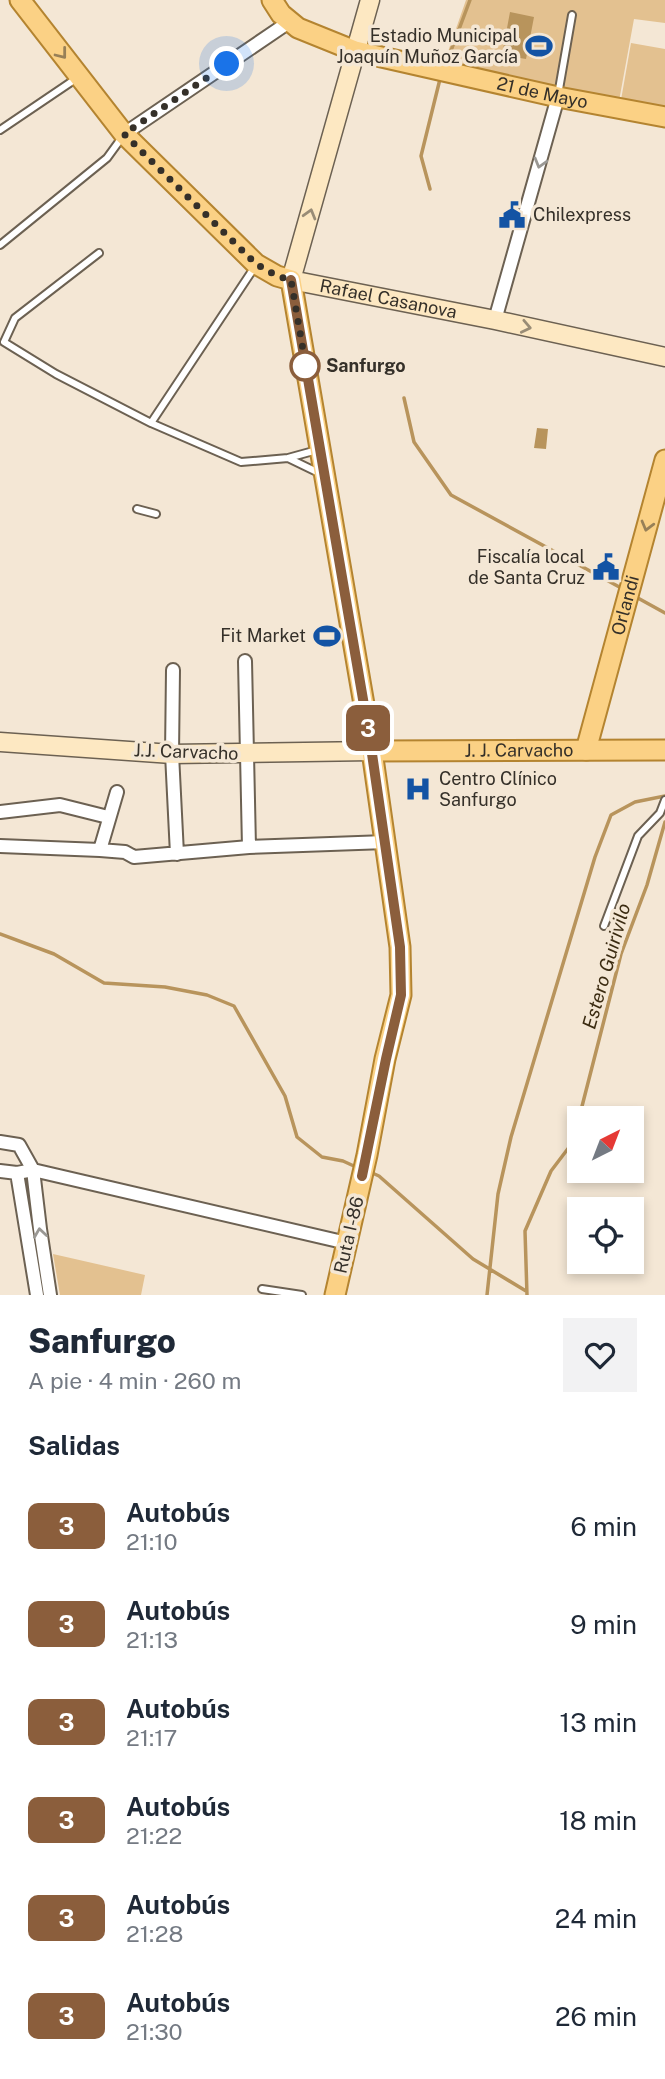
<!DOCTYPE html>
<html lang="es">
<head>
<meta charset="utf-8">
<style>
	:root { --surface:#fff; --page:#f2f2f3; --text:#1f2937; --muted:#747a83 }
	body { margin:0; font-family:"Public Sans",sans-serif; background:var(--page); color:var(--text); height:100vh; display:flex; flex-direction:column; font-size:26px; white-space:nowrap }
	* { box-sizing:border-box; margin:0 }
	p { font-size:23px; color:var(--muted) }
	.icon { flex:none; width:38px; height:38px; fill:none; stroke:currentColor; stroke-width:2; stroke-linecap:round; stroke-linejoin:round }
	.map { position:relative; height:1295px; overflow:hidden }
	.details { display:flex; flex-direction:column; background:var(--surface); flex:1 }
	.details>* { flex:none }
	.badge { padding:0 14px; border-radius:10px; font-size:24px; line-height:46px }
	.needle { width:46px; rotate:42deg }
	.buttons { position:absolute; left:567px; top:1106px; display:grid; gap:14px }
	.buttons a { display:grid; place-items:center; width:77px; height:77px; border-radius:0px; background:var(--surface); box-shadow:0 4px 10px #0003; font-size:35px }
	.you { position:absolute; width:35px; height:35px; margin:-18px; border:5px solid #fff; border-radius:50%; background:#1a73e8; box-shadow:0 0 0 10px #1a73e833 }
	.map>.badge { position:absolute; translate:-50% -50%; box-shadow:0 0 0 4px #fff }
	h2 { padding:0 28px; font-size:26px; line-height:63px }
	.round { display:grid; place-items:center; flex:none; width:74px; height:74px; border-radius:0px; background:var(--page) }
	.overview { display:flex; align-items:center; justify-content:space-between; height:119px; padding:0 28px }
	h1 { font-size:33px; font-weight:800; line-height:52px }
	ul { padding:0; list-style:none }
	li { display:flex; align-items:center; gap:21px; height:98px; padding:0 28px }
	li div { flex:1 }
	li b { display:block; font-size:26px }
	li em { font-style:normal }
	li .badge { min-width:77px; font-weight:700; text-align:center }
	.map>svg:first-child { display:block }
	.green { fill:#e3c190 }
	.water { fill:#b8945c }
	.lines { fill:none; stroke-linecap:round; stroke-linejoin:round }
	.stream { stroke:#b8945c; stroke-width:3.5 }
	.lane-casing { stroke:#6c6152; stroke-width:10 }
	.street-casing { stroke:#6c6152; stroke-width:16 }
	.secondary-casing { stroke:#6c6152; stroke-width:21 }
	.primary-casing { stroke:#b48430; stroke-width:23 }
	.lane { stroke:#fff; stroke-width:6 }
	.street { stroke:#fff; stroke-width:12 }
	.secondary { stroke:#fde8c2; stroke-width:18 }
	.primary { stroke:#fbd185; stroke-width:19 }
	.oneway { stroke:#988057 }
	.oneway2 { stroke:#9a9894 }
	.oneway3 { stroke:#998c76 }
	.line-casing { stroke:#fff; stroke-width:16 }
	.line { stroke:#8b5e3c; stroke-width:10 }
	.walk { stroke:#353029; stroke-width:7; stroke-dasharray:0 12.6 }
	.stop-dot { fill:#fff; stroke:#8b5e3c; stroke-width:3.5 }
	.labels { text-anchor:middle; stroke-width:7; stroke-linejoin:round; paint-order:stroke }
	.poi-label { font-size:18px; fill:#353029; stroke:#f4e7d5; text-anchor:end }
	.street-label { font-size:18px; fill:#353029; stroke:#f4e7d5 }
	.stop-label { font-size:18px; font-weight:bold; fill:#353029; stroke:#f4e7d5; text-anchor:start }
	.water-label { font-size:19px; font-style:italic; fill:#3b2b11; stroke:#f4e7d5 }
</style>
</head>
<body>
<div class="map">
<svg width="665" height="1295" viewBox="0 0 665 1295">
	<rect width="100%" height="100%" fill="#f4e7d5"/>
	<path class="green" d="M466 0H665V23L634 19 619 101 443 66Z
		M631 43 665 49V109L621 100Z
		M53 1254 145 1275 141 1295H60Z"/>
	<path class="water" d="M510 12 534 17 526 59 502 55Z
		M537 428 548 429 546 449 534 448Z"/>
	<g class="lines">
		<path class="stream" d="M446 64 470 0
			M430 189 421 156 440 79
			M404 398 414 442 451 495 623 589
			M636 597 665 613
			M0 934 54 954 104 983 165 987 207 995 234 1006 285 1096 297 1137 322 1157 343 1161 356 1167
			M579 1118 621 954 647 885 665 822
			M370 1172 379 1176 473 1259 526 1291
			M487 1295 498 1194 511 1137 595 857 611 815 635 802 665 796
			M527 1295 525 1231 551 1171 573 1142 579 1119"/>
		<defs>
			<path id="lane" d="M558 95 572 15
				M0 130 77 78
				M0 245 107 158 123 136
				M99 253 15 318 4 342 56 374 151 423
				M254 268 151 423 241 462 288 458 319 473
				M288 458 317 450
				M137 509 156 514
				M604 926 638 836 660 813 665 800
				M262 1289 302 1295"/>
			<path id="street" d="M124 134 289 22
				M495 320 558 97
				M245 661 249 847
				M173 670 172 754 177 854
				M0 812 60 805 108 817
				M0 846 100 850 125 852 134 857 249 847 386 842
				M100 850 117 792
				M0 1142 19 1145 33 1170 40 1229 50 1295
				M0 1171 17 1173 33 1170 347 1243
				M17 1173 37 1295"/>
			<g id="secondary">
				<path id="s1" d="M370 0 291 280 495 320 665 357"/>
				<path d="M0 742 172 754 372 751"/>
			</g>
			<g id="primary">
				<path d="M20 0 124 134 256 264 277 276 291 280 372 751 400 947 401 995 385 1059 367 1155 335 1295"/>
				<path id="s2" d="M272 0 281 14 298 28 355 51 558 97 665 117"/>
				<path id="s3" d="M586 750 665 460"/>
				<path id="s4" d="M372 751 665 750"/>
			</g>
		</defs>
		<use href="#lane" class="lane-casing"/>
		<use href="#street" class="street-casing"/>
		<use href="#secondary" class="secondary-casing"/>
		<use href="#primary" class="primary-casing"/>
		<use href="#lane" class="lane"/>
		<use href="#street" class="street"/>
		<use href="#secondary" class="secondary"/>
		<use href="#primary" class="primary"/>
	</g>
	<defs><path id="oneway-chevron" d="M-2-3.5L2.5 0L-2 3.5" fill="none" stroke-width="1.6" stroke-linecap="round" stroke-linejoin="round" transform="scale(1.75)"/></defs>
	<g class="oneway">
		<use href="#oneway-chevron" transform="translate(62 54) rotate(52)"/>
		<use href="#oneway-chevron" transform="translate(647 526) rotate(105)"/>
	</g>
	<g class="oneway2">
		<use href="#oneway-chevron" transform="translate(540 163) rotate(106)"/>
		<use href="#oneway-chevron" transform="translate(40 1233) rotate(-98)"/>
	</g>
	<g class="oneway3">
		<use href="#oneway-chevron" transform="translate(310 214) rotate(-74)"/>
		<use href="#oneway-chevron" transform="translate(526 327) rotate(12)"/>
	</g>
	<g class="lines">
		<defs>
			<path id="line" d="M291 280 370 740 400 947 401 995 386 1059 362 1176"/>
		</defs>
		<use href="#line" class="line-casing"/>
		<use href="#line" class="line"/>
		<path class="walk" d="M227 64 124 134 256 264 277 276 291 280 307 373 305 366"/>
	</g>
	<defs>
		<symbol id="stadium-bare" viewBox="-9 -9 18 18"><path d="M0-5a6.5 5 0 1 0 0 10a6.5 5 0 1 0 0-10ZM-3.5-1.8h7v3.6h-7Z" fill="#1353a4" stroke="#f4e7d5" stroke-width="2.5" paint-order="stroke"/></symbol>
		<symbol id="civic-bare" viewBox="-9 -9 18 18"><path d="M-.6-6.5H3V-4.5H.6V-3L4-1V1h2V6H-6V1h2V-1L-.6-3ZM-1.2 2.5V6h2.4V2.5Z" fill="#1353a4" stroke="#f4e7d5" stroke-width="2.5" paint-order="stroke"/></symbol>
		<symbol id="hospital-bare" viewBox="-9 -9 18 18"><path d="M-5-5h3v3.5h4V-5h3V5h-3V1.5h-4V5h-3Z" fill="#1353a4" stroke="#f4e7d5" stroke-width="2.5" paint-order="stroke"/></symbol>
	</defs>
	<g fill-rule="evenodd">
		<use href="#stadium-bare" x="520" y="27" width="38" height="38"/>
		<use href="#civic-bare" x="493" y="196" width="38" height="38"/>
		<use href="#civic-bare" x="587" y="548" width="38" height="38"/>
		<use href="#stadium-bare" x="308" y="617" width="38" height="38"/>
		<use href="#hospital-bare" x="399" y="770" width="38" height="38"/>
	</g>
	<circle class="stop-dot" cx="305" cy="366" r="14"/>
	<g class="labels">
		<g class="poi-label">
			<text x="518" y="42">Estadio Municipal<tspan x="518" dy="21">Joaquín Muñoz García</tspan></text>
			<text x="533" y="221" text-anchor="start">Chilexpress</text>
			<text x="585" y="563">Fiscalía local<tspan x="585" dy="21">de Santa Cruz</tspan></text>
			<text x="306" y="642">Fit Market</text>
			<text x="439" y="785" text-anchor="start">Centro Clínico<tspan x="439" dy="21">Sanfurgo</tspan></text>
		</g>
		<g class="street-label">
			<text dy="6" stroke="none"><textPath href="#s2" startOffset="292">21 de Mayo</textPath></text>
			<text dy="6" stroke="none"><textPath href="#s1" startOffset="390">Rafael Casanova</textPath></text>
			<text dy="6" stroke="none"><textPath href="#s3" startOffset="150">Orlandi</textPath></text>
			<text dy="6" stroke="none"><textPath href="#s4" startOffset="147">J. J. Carvacho</textPath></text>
			<text transform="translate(186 752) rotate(2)" y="6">J.J. Carvacho</text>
			<text transform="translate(349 1235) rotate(-77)" y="6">Ruta I-86</text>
		</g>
		<g class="stop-label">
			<text x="326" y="372">Sanfurgo</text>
		</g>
		<g class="water-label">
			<text transform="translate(606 966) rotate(-74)" y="7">Estero Guirivilo</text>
		</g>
	</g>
</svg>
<div class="buttons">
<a><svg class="needle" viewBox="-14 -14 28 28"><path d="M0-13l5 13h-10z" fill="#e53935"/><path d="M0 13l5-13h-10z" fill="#747a83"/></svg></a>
<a><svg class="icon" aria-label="locate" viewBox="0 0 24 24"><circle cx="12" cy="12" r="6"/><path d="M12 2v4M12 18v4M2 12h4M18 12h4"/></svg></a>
</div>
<div class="you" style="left:227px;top:64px"></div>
<b class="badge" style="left:368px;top:728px;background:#8b5e3c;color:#fff">3</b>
</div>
<section class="details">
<div class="overview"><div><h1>Sanfurgo</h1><p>A pie · 4 min · 260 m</p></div><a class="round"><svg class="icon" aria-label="heart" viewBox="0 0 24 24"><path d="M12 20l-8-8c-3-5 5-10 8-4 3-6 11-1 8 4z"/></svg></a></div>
<h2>Salidas</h2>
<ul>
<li><span class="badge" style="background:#8b5e3c;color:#fff">3</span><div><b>Autobús</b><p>21:10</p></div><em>6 min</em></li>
<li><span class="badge" style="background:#8b5e3c;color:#fff">3</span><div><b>Autobús</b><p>21:13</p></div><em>9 min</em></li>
<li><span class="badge" style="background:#8b5e3c;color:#fff">3</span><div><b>Autobús</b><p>21:17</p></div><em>13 min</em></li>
<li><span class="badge" style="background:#8b5e3c;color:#fff">3</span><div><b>Autobús</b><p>21:22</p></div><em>18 min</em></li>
<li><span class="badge" style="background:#8b5e3c;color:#fff">3</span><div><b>Autobús</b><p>21:28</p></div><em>24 min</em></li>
<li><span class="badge" style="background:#8b5e3c;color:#fff">3</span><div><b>Autobús</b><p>21:30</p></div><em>26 min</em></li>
</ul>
</section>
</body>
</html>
